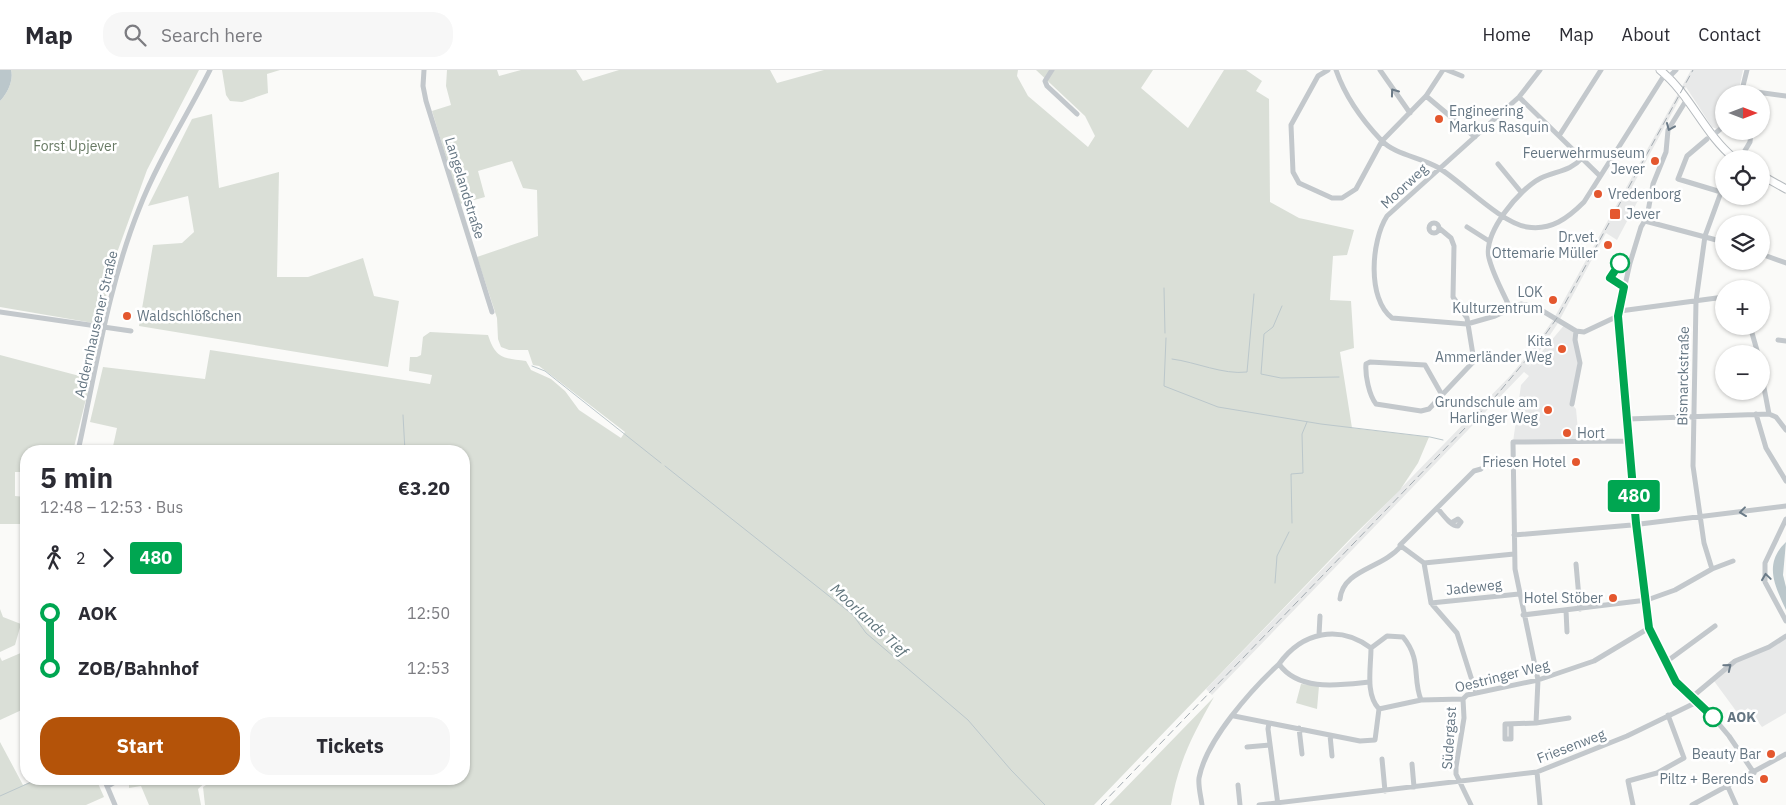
<!DOCTYPE html>
<html lang="en">
<head>
<meta charset="utf-8">
<style>
	:root { --surface:#fff; --page:#f7f7f7; --text:#2b2b33; --muted:#7c7c81; --line:#e1e1e2; --accent:#b45309 }
	body { margin:0; font-family:"IBM Plex Sans",sans-serif; background:var(--page); color:var(--text); height:100vh; display:flex; flex-direction:column; font-size:19px; white-space:nowrap }
	* { box-sizing:border-box; margin:0 }
	p { font-size:16px; color:var(--muted) }
	.icon { flex:none; width:28px; height:28px; fill:none; stroke:currentColor; stroke-width:2; stroke-linecap:round; stroke-linejoin:round }
	.map { position:relative; flex:1; overflow:hidden }
	.details { position:absolute; left:20px; top:375px; width:450px; height:340px; display:flex; flex-direction:column; background:var(--surface); border-radius:20px; box-shadow:0 1px 4px #0004 }
	.details>* { flex:none }
	.badge { padding:0 10px; border-radius:4px; font-size:18px; line-height:32px }
	.needle { width:32px; rotate:90deg }
	.controls { position:absolute; left:1715px; top:15px; display:grid; gap:10px }
	.controls a { display:grid; place-items:center; width:55px; height:55px; border-radius:50%; background:var(--surface); box-shadow:0 1px 4px #0004; font-size:25px }
	.map>.badge { position:absolute; translate:-50% -50%; box-shadow:0 0 0 2px #fff }
	.legs { display:flex; align-items:center; gap:8px; height:55px; padding:0 20px; font-size:16px }
	.legs p { margin-inline-start:auto }
	.summary { display:flex; align-items:center; justify-content:space-between; height:85px; padding:0 20px }
	h1 { font-size:28px; font-weight:800; line-height:38px }
	.button { display:flex; gap:10px; margin-top:auto; padding:10px 20px }
	.button a { flex:1; height:58px; border-radius:20px; background:var(--accent); color:#fff; font-size:20px; font-weight:800; line-height:58px; text-align:center }
	.button a+a { background:var(--page); color:var(--text) }
	ul { padding:0 20px; list-style:none }
	li { display:flex; align-items:center; gap:18px; height:55px; font-size:19px }
	li i { display:grid; place-items:center; width:8px; height:100%; margin:0 6px; background:currentColor }
	li i::after { content:''; width:12px; height:12px; margin:-6px; border:4px solid; border-radius:50%; background:var(--surface) }
	li p { margin-inline-start:auto }
	li:first-child i { background:linear-gradient(#0000 50%,currentColor 0) }
	li:last-child i { background:linear-gradient(currentColor 50%,#0000 0) }
	header { display:flex; align-items:center; gap:30px; box-sizing:border-box; height:70px; padding:0 25px; background:var(--surface); border-bottom:1px solid var(--line) }
	header strong { font-size:24px }
	nav { display:flex; gap:28px; margin-inline-start:auto; font-size:18px }
	.search { width:350px; height:45px; background:var(--page); display:flex; align-items:center; gap:12px; box-sizing:border-box; padding:0 18px; border-radius:20px; color:var(--muted); font-size:19px }
	.map>svg:first-child { display:block }
	.built { fill:#e8e9e9 }
	.green { fill:#dadfd7 }
	.water { fill:#bbc7cb }
	.lines { fill:none; stroke-linecap:round; stroke-linejoin:round }
	.stream { stroke:#bbc7cb; stroke-width:1 }
	.major-casing { stroke:#b5babe; stroke-width:9 }
	.minor { stroke:#c3c8cc; stroke-width:5 }
	.major { stroke:#fff; stroke-width:7 }
	.rail { stroke:#a2aab0; stroke-width:1; stroke-dasharray:8 4; stroke-linecap:butt }
	.oneway { stroke:#6a7a87 }
	.line-1-casing { stroke:#fff; stroke-width:11 }
	.line-1 { stroke:#00a651; stroke-width:8 }
	.poi-dot { fill:#e4572e; stroke:#fff; stroke-width:2 }
	.stop-1-dot { fill:#fff; stroke:#00a651; stroke-width:2.5 }
	.labels { text-anchor:middle; stroke-width:5; stroke-linejoin:round; paint-order:stroke }
	.poi-label { font-size:14px; fill:#657683; stroke:#fff; text-anchor:end }
	.park-label { font-size:14px; fill:#687a64; stroke:#fff }
	.street-label { font-size:14px; fill:#657683; stroke:#fff }
	.stop-label { font-size:14px; font-weight:bold; fill:#657683; stroke:#fff; text-anchor:start }
	.water-label { font-size:15px; font-style:italic; fill:#60757c; stroke:#fff }
</style>
</head>
<body>
<header>
<strong>Map</strong>
<div class="search"><svg class="icon" aria-label="search" viewBox="0 0 24 24"><circle cx="10" cy="10" r="6"/><path d="M15 15l6 6"/></svg>Search here</div>
<nav><a>Home</a><a>Map</a><a>About</a><a>Contact</a></nav>
</header>
<div class="map">
<svg width="1786" height="735" viewBox="0 0 1786 735">
	<rect width="100%" height="100%" fill="#fafaf8"/>
	<path class="built" d="M1691 0H1743L1738 24H1724V54L1717 59 1712 57 1686 17 1632 117 1642 123 1617 170 1606 163 1558 253 1528 298 1566 253 1576 261 1579 285 1572 334 1576 339 1579 371 1513 372 1521 315 1529 306 1524 302 1212 625 1206 619 1511 305 1534 277 1553 250Z
		M1786 567V643L1762 657 1748 638 1739 645 1714 611 1736 593Z"/>
	<path class="green" d="M11 0H199L147 100 118 180 99 254 0 237V31C7 24 14 10 11 0Z
		M222 0H280L267 4 268 23 242 32 230 31 226 25Z
		M447 0H497L499 6 521 0H576L583 11 619 0H770L777 13 824 0H1018L1017 6 1028 26 1088 77 1095 66 1085 46 1036 0H1153L1141 18 1188 58 1224 0H1246L1262 11 1256 21 1269 29 1270 132 1299 148 1354 160 1347 185 1333 186 1330 230 1351 231 1354 278 1340 282 1352 358 1429 367 1418 393 1400 420 1353 466 1094 735H205L203 717 215 709H464V381H112L117 358 90 352 103 297 205 309 210 280 430 314 432 305 409 301 410 287H417L421 285 423 267 430 262 488 265C496 289 503 288 526 291L531 300 551 309 565 321 579 340 621 368 625 362 551 305 539 296 533 295 528 280H509L501 277 498 269 497 248 477 187 538 166 537 120 523 118 512 91 478 101 485 127 460 134 432 41 451 35 446 16Z
		M212 44 219 118 279 102 277 207H308L363 188 374 226 399 231 388 297 139 256 153 175 182 173 194 162 188 126 148 136 192 49Z
		M0 285 91 309 73 381H26V402H15V426L26 427V454H0Z
		M0 539 3 547 21 554 15 575 0 582Z
		M23 582 26 583V638L0 650V587L2 591Z
		M1301 614 1319 616 1317 639 1296 633Z
		M1214 627C1193 664 1178 693 1171 735H1109Z
		M0 672 23 715 38 709H96L104 727 86 735H0Z
		M129 709H209L198 719 201 735H149L141 716 129 718Z"/>
	<path class="water" d="M0 0H11C14 10 7 24 0 31Z
		M1786 472 1783 505 1786 517V540C1775 516 1763 494 1786 472Z"/>
	<g class="lines">
		<path class="stream" d="M1164 218 1165 263
			M1282 236 1273 257 1264 264 1261 304 1281 308 1339 307
			M1166 268 1164 316 1218 337 1321 354 1430 367 1443 370
			M1172 289C1196 292 1223 305 1247 302L1254 224
			M532 296 545 301 661 393
			M403 345 405 381
			M665 396 853 545 866 563 968 650 1011 700 1045 735
			M1292 453 1291 404 1303 403 1302 364 1307 352
			M1275 513 1277 486 1289 462
			M0 726 38 709"/>
		<defs>
			<path id="major" d="M1660 0C1691 25 1704 64 1735 89
				M1761 105 1786 119"/>
		</defs>
		<use href="#major" class="major-casing"/>
		<path class="minor" d="M424 0 423 16 426 31 492 242
			M1052 0 1045 11 1047 16 1077 44
			M1328 0 1318 6 1291 55 1293 102 1299 113 1332 128H1342L1356 119 1382 71 1426 26 1443 0
			M1336 0C1345 26 1362 50 1381 70 1395 85 1421 87 1439 98 1463 113 1501 153 1527 157 1551 161 1568 148 1584 132L1665 4
			M1380 0 1410 43
			M1447 0 1462 6
			M1540 0 1519 27 1387 146C1371 171 1367 229 1392 248L1467 254 1495 246 1521 234 1536 237 1576 261
			M1669 7 1676 0
			M1742 20 1786 26
			M1741 24 1747 0
			M1426 26 1475 67
			M1519 27 1600 106
			M1687 29 1668 60 1666 82 1653 114 1647 147 1641 157 1630 193 1618 246 1636 453 1649 558 1676 612 1713 647 1729 666 1754 703
			M1559 66 1601 0
			M1712 66 1724 56
			M1707 69 1687 86 1678 109 1721 122
			M1740 89 1750 72 1751 61
			M1498 94 1521 122
			M1645 151 1724 172
			M1429 158a5 5 0 1 1 10 0a5 5 0 1 1-10 0Z
			M1467 157 1489 171
			M1439 158 1451 168 1454 176 1453 227 1467 248 1474 291 1442 325 1425 295 1370 292 1366 294C1365 305 1369 325 1376 334L1421 341 1429 339 1442 325
			M1761 184 1786 193
			M1510 238C1503 222 1493 205 1489 188 1483 163 1519 119 1541 108 1556 101 1571 101 1582 88
			M1620 241 1724 227
			M0 242 131 261
			M1750 256 1758 284
			M1576 261 1584 262 1618 246
			M1778 270 1786 271
			M1761 302 1769 344
			M1572 334 1580 293 1575 270 1576 261
			M1756 344 1766 378 1786 411
			M1628 349 1769 344 1776 347 1786 360
			M78 381C96 300 108 216 139 139 158 90 187 46 210 0
			M1437 438C1443 444 1450 456 1458 456L1461 452 1458 449 1451 453
			M1786 449 1765 493V512L1786 551
			M1514 465 1632 455 1786 436
			M1400 475 1474 401 1481 399
			M1424 493 1431 533 1457 563 1476 623
			M1424 493 1514 484
			M1576 494 1580 539
			M1712 499 1733 491
			M1340 529C1343 499 1382 499 1401 476L1424 493
			M1431 533 1519 524
			M1566 540 1567 562
			M1523 545 1647 530 1675 520 1712 499 1704 473 1693 396 1696 231 1705 166 1724 114
			M1319 565 1320 546
			M1371 578 1387 566 1403 567C1422 590 1412 607 1421 630
			M1666 592 1715 556
			M1370 612C1340 615 1299 622 1279 594 1302 562 1339 554 1371 578 1371 597 1365 624 1379 639
			M1692 627 1735 591 1769 577 1786 566
			M1463 629 1464 648 1456 697V704L1471 735
			M1379 639 1421 630 1463 629 1467 625 1538 610 1594 591 1649 558
			M1234 646 1360 671 1375 670 1379 639
			M1269 653 1268 659 1278 735
			M1536 653 1538 610 1515 499 1513 372 1629 371
			M1511 654V669H1505V654L1536 653 1569 648
			M1299 658 1302 684
			M1330 665 1332 686
			M1247 677 1270 675
			M1382 689 1385 721
			M1412 694 1414 717
			M1537 702 1540 735
			M104 709 115 735
			M1238 715 1240 735
			M108 716 120 709
			M1728 717 1736 735
			M1202 735C1201 727 1198 716 1199 708 1206 670 1252 619 1279 594
			M1259 735 1537 702 1627 666 1697 632
			M1633 735 1628 711 1657 703 1684 688 1668 645
			M1692 735 1786 684"/>
		<use href="#major" class="major"/>
		<path class="rail" d="M1101 735 1495 327 1532 283 1557 248 1693 0"/>
	</g>
	<defs><path id="oneway-chevron" d="M-2-3.5L2.5 0L-2 3.5" fill="none" stroke-width="1.6" stroke-linecap="round" stroke-linejoin="round" transform="scale(1.25)"/></defs>
	<g class="oneway">
		<use href="#oneway-chevron" transform="translate(1394 22) rotate(-126)"/>
		<use href="#oneway-chevron" transform="translate(1670 57) rotate(113)"/>
		<use href="#oneway-chevron" transform="translate(1743 442) rotate(173)"/>
		<use href="#oneway-chevron" transform="translate(1766 507) rotate(-98)"/>
		<use href="#oneway-chevron" transform="translate(1728 597) rotate(-39)"/>
	</g>
	<g class="lines">
		<defs>
			<path id="line-1" d="M1620 193 1610 208 1624 217 1618 246 1636 453 1649 558 1676 612 1713 647"/>
		</defs>
		<use href="#line-1" class="line-1-casing"/>
		<use href="#line-1" class="line-1"/>
	</g>
	<g class="poi-dot">
		<circle cx="1439" cy="49" r="5"/>
		<circle cx="1655" cy="91" r="5"/>
		<circle cx="1598" cy="124" r="5"/>
		<rect x="1609" y="138" width="12" height="12" rx="2.5"/>
		<circle cx="1608" cy="175" r="5"/>
		<circle cx="1553" cy="230" r="5"/>
		<circle cx="127" cy="246" r="5"/>
		<circle cx="1562" cy="279" r="5"/>
		<circle cx="1548" cy="340" r="5"/>
		<circle cx="1567" cy="363" r="5"/>
		<circle cx="1576" cy="392" r="5"/>
		<circle cx="1613" cy="528" r="5"/>
		<circle cx="1771" cy="684" r="5"/>
		<circle cx="1764" cy="709" r="5"/>
	</g>
	<g class="stop-1-dot">
		<circle cx="1620" cy="193" r="9"/>
		<circle cx="1713" cy="647" r="9"/>
	</g>
	<g class="labels">
		<g class="poi-label">
			<text x="1449" y="46" text-anchor="start">Engineering<tspan x="1449" dy="16">Markus Rasquin</tspan></text>
			<text x="1645" y="88">Feuerwehrmuseum<tspan x="1645" dy="16">Jever</tspan></text>
			<text x="1608" y="129" text-anchor="start">Vredenborg</text>
			<text x="1626" y="149" text-anchor="start">Jever</text>
			<text x="1598" y="172">Dr.vet.<tspan x="1598" dy="16">Ottemarie Müller</tspan></text>
			<text x="1543" y="227">LOK<tspan x="1543" dy="16">Kulturzentrum</tspan></text>
			<text x="137" y="251" text-anchor="start">Waldschlößchen</text>
			<text x="1552" y="276">Kita<tspan x="1552" dy="16">Ammerländer Weg</tspan></text>
			<text x="1538" y="337">Grundschule am<tspan x="1538" dy="16">Harlinger Weg</tspan></text>
			<text x="1577" y="368" text-anchor="start">Hort</text>
			<text x="1566" y="397">Friesen Hotel</text>
			<text x="1603" y="533">Hotel Stöber</text>
			<text x="1761" y="689">Beauty Bar</text>
			<text x="1754" y="714">Piltz + Berends</text>
		</g>
		<g class="park-label">
			<text x="75" y="81">Forst Upjever</text>
		</g>
		<g class="street-label">
			<text transform="translate(1404 116) rotate(-43)" y="5">Moorweg</text>
			<text transform="translate(465 118) rotate(73)" y="5">Langelandstraße</text>
			<text transform="translate(96 254) rotate(-77)" y="5">Addernhausener Straße</text>
			<text transform="translate(1683 306) rotate(-89)" y="5">Bismarckstraße</text>
			<text transform="translate(1474 517) rotate(-6)" y="5">Jadeweg</text>
			<text transform="translate(1502 606) rotate(-14)" y="5">Oestringer Weg</text>
			<text transform="translate(1449 668) rotate(-86)" y="5">Südergast</text>
			<text transform="translate(1571 676) rotate(-21)" y="5">Friesenweg</text>
		</g>
		<g class="stop-label">
			<text x="1727" y="652">AOK</text>
		</g>
		<g class="water-label">
			<text transform="translate(869 550) rotate(43)" y="5">Moorlands Tief</text>
		</g>
	</g>
</svg>
<div class="controls">
<a><svg class="needle" viewBox="-14 -14 28 28"><path d="M0-13l5 13h-10z" fill="#e53935"/><path d="M0 13l5-13h-10z" fill="#7c7c81"/></svg></a>
<a><svg class="icon" aria-label="locate" viewBox="0 0 24 24"><circle cx="12" cy="12" r="6"/><path d="M12 2v4M12 18v4M2 12h4M18 12h4"/></svg></a>
<a><svg class="icon" aria-label="layers" viewBox="0 0 24 24"><path d="M12 4l9 5-9 5-9-5zM3 14l9 5 9-5"/></svg></a>
<a>+</a>
<a>−</a>
</div>
<b class="badge" style="left:1634px;top:426px;background:#00a651;color:#fff">480</b>
<section class="details">
<div class="summary"><div><h1>5 min</h1><p>12:48 – 12:53 · Bus</p></div><b>€3.20</b></div>
<div class="legs"><svg class="icon" aria-label="walk" viewBox="0 0 24 24"><circle cx="13" cy="4" r="2"/><path d="M13 8l-2 6 4 7M11 14l-3 7M7 12l3-4h3l4 4"/></svg>2<svg class="icon" aria-label="forward" viewBox="0 0 24 24"><path d="M9 5l7 7-7 7"/></svg><b class="badge" style="background:#00a651;color:#fff">480</b></div>
<ul>
<li><i style="color:#00a651"></i><b>AOK</b><p>12:50</p></li>
<li><i style="color:#00a651"></i><b>ZOB/Bahnhof</b><p>12:53</p></li>
</ul>
<div class="button"><a>Start</a><a>Tickets</a></div>
</section>
</div>
</body>
</html>
